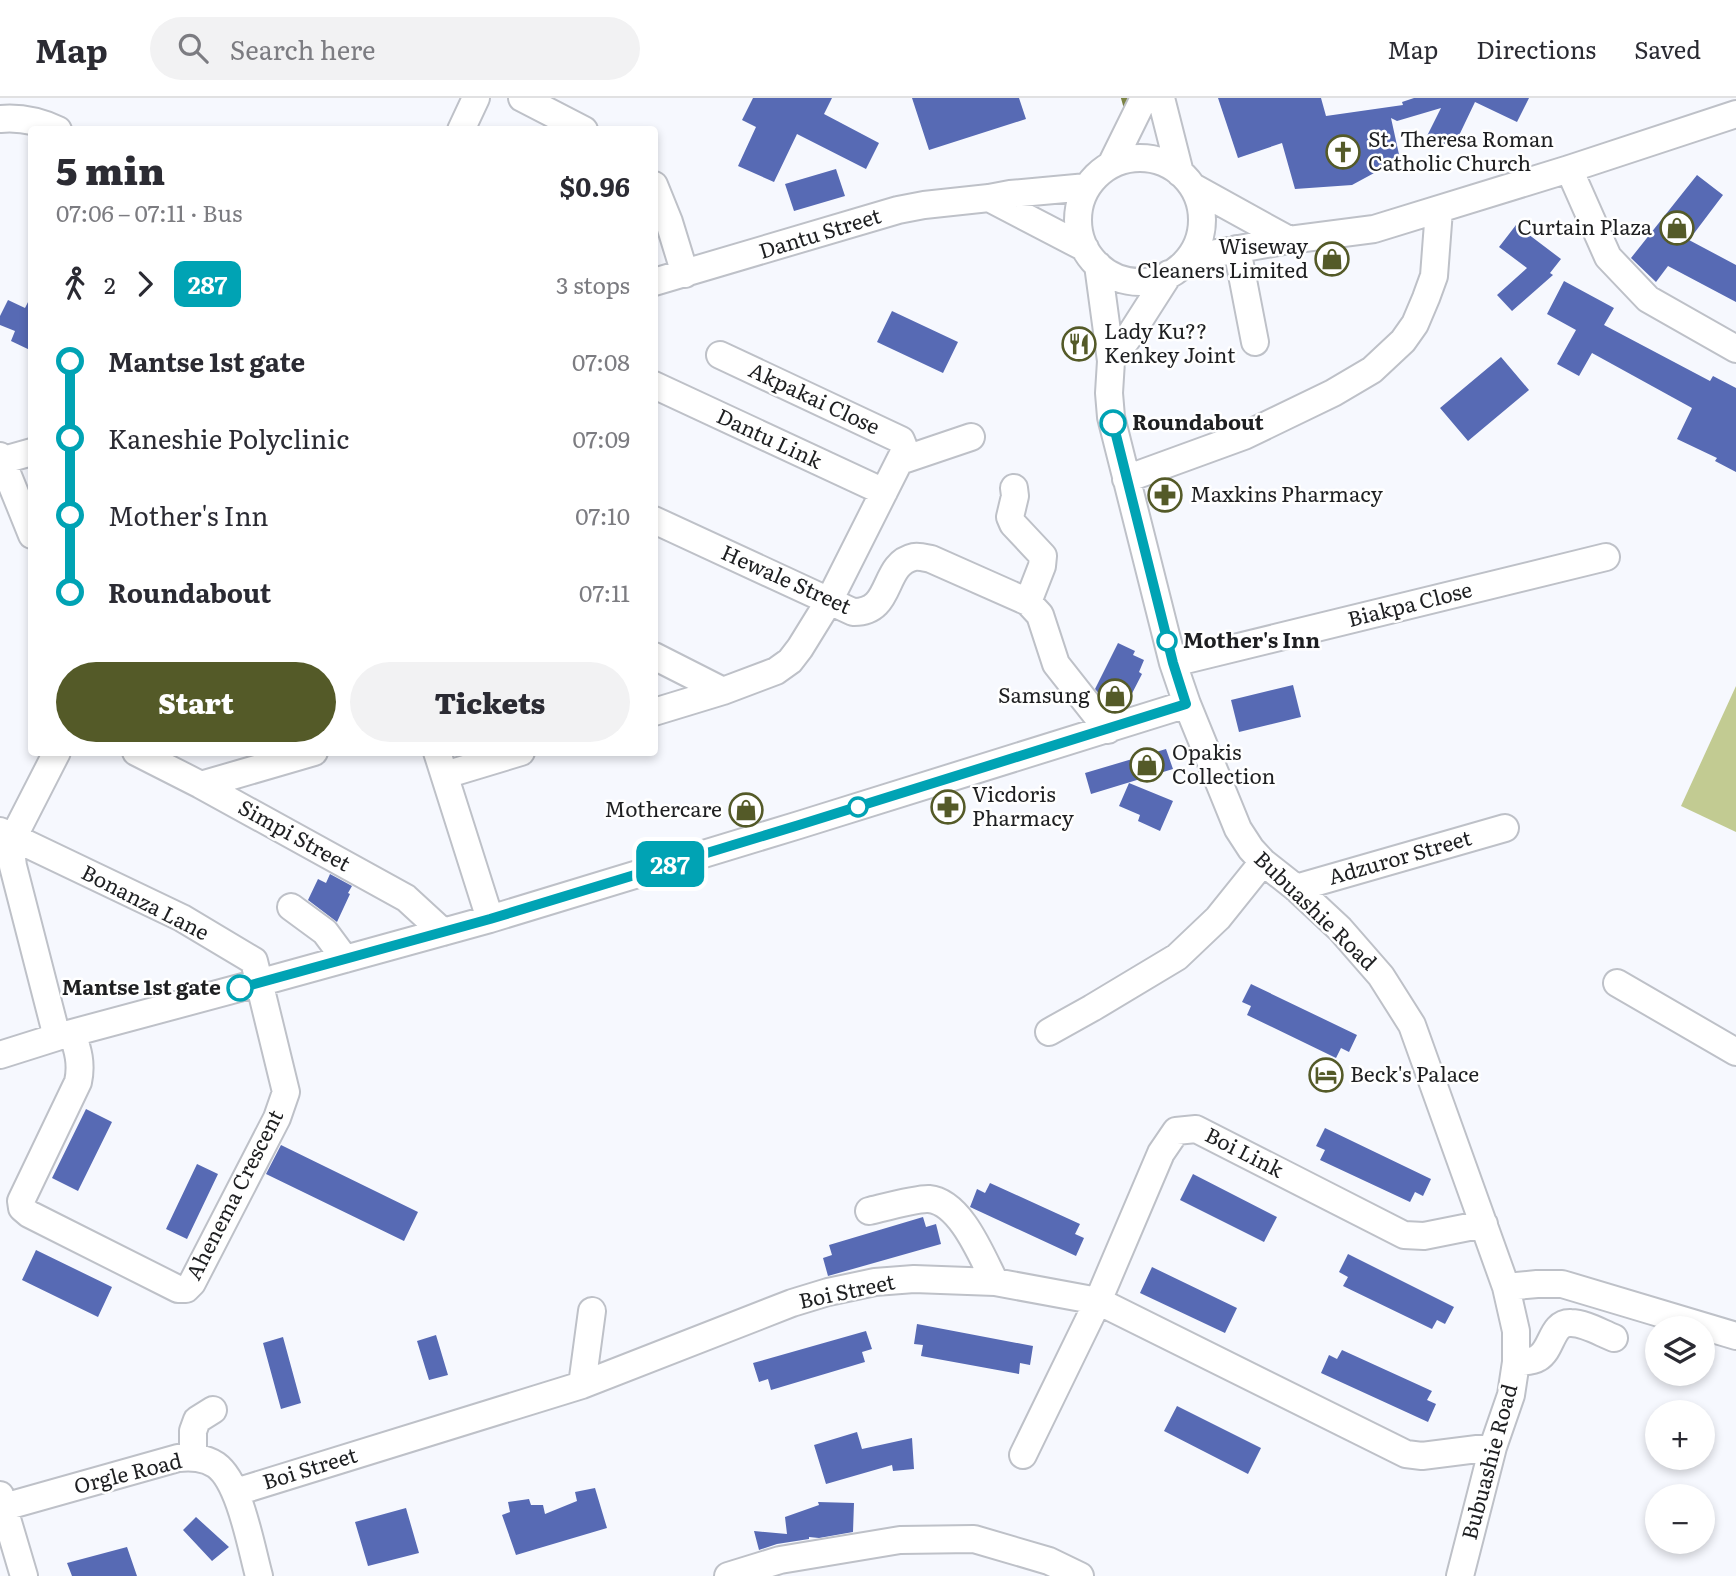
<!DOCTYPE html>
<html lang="en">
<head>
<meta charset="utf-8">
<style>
	:root { --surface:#fff; --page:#f2f2f3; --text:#2b2b33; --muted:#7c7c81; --line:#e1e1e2; --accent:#545a28 }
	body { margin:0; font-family:Literata,serif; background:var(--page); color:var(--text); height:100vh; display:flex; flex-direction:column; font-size:26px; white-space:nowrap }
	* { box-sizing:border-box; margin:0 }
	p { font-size:23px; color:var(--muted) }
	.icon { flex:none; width:38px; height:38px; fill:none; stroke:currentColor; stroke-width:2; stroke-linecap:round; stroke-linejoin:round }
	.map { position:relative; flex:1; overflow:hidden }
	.drawer { position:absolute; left:28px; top:28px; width:630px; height:630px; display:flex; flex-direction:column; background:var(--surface); border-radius:7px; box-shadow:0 4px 10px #0003 }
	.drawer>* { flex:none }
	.badge { padding:0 14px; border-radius:10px; font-size:24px; line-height:46px }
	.controls { position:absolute; left:1645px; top:1218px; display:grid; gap:14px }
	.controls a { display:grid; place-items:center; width:70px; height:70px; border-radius:50%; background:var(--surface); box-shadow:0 4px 10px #0003; font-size:35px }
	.map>.badge { position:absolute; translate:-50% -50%; box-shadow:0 0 0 4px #fff }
	.legs { display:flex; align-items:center; gap:10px; height:77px; padding:0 28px; font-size:23px }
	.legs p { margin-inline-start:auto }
	.summary { display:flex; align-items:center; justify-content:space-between; height:119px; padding:0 28px }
	h1 { font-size:38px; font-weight:800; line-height:52px }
	.button { display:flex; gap:14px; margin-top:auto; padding:14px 28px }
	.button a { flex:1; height:80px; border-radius:42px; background:var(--accent); color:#fff; font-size:28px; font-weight:800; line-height:80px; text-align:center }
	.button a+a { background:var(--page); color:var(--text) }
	ul { padding:0 28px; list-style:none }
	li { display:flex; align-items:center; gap:24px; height:77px; font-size:26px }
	li i { display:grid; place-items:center; width:10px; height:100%; margin:0 9px; background:currentColor }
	li i::after { content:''; width:18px; height:18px; margin:-9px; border:5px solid; border-radius:50%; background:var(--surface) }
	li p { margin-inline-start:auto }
	li:first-child i { background:linear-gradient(#0000 50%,currentColor 0) }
	li:last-child i { background:linear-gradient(currentColor 50%,#0000 0) }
	header { display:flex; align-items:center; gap:42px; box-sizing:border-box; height:98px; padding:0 35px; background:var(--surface); border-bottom:2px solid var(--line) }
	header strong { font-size:33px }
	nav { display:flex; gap:38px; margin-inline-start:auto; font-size:24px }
	.search { width:490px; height:63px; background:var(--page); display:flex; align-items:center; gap:18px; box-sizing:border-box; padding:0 24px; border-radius:38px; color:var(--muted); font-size:26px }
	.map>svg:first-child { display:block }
	.green { fill:#c2cb92 }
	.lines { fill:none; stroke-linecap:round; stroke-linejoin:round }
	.stream { stroke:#7c8445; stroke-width:6 }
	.building { fill:#576ab4 }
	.minor-casing { stroke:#bec1c8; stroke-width:30 }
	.minor { stroke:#fff; stroke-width:26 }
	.line-1-casing { stroke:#fff; stroke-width:16 }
	.line-1 { stroke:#00a3b4; stroke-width:10 }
	.stop-1-dot { fill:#fff; stroke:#00a3b4; stroke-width:3.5 }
	.labels { text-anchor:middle; stroke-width:5; stroke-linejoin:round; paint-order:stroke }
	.poi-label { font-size:21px; fill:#1e1f21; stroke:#fff; text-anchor:start }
	.street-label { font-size:21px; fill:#1e1f21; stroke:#fff }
	.stop-label { font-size:21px; font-weight:bold; fill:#1e1f21; stroke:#fff; text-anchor:start }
</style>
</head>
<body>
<header>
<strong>Map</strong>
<div class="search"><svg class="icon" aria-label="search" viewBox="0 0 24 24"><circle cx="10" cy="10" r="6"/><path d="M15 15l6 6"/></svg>Search here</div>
<nav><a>Map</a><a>Directions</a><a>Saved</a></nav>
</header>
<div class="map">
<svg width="1736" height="1478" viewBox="0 0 1736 1478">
	<rect width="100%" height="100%" fill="#f6f8fe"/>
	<path class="green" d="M1736 588V734L1681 708Z"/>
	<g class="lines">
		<path class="stream" d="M1124 0 1126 7"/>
	</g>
	<path class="building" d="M753 0H832L824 16 879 45 866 71 797 36 774 84 738 68 756 29 742 22Z
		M912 0H1019L1026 21 929 52Z
		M1218 0H1321L1326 18 1403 7 1402 4 1414 0H1529L1517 24 1475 4 1453 50 1427 38 1441 10 1397 23 1391 20 1400 61 1352 87 1295 91 1282 45 1238 60Z
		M836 71 845 98 794 113 785 86Z
		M1697 77 1723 97 1689 142 1736 167V204L1668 168 1656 184 1631 160Z
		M1516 127 1561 161 1550 175 1553 177 1512 213 1497 197 1527 170 1499 149Z
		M1564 183 1614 210 1604 227 1710 283 1713 278 1736 290V374L1715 363 1717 360 1677 341 1692 310 1592 255 1579 278 1557 266 1576 232 1547 216Z
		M32 196V253L11 243 15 233 0 227V218L8 202 25 210Z
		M892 213 958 244 943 275 877 244Z
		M1501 259 1529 292 1468 343 1440 310Z
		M1118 545 1135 553 1133 557 1144 562 1139 574 1142 576 1125 609 1119 611 1107 605 1095 591Z
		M1293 587 1301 619 1239 634 1231 602Z
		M1166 651 1173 671 1091 696 1085 675Z
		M1129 685 1173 703 1160 733 1138 723 1140 717 1119 708Z
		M330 776 352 788 348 795 350 796 337 824 308 802 318 781 326 785Z
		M1251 886 1357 937 1349 954 1341 950 1336 960 1247 917 1251 908 1242 904Z
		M86 1011 112 1024 78 1093 52 1080Z
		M1325 1030 1431 1081 1423 1098 1415 1094 1410 1104 1320 1062 1325 1052 1316 1048Z
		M281 1047 418 1114 404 1143 266 1076Z
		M197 1066 218 1076 187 1141 166 1131Z
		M1193 1076 1277 1119 1264 1144 1180 1102Z
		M990 1085 1080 1126 1075 1136 1084 1140 1076 1158 970 1109 977 1091 985 1095Z
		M923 1119 926 1129 936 1126 941 1146 828 1178 823 1160 832 1157 829 1147Z
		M36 1152 112 1189 98 1219 22 1182Z
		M1348 1156 1454 1209 1445 1226 1437 1222 1432 1231 1343 1188 1348 1179 1339 1174Z
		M1152 1169 1237 1210 1225 1235 1140 1195Z
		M917 1226 1033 1248 1030 1267 1020 1265 1019 1276 921 1258 923 1247 914 1246Z
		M866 1233 872 1251 862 1254 865 1264 771 1292 768 1281 759 1284 753 1265Z
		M436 1237 448 1277 429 1282 417 1243Z
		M283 1239 301 1305 281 1311 263 1245Z
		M1342 1252 1432 1293 1427 1302 1436 1306 1428 1324 1321 1275 1329 1257 1337 1261Z
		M1177 1308 1261 1350 1248 1376 1164 1333Z
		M857 1334 862 1351 912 1340 914 1371 893 1373 892 1367 826 1386 814 1347Z
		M595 1390 607 1430 516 1457 502 1417 510 1414 508 1404 529 1401 531 1407H543L545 1416 577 1403 575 1394Z
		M818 1404 854 1405 853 1434 819 1440 809 1439V1441L777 1446 759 1452 754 1433 787 1436 785 1419 819 1407Z
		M406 1410 419 1455 368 1468 355 1424Z
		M196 1419 229 1449 212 1463 183 1432Z
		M127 1449 137 1478H72L67 1465Z"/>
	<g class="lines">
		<defs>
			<path id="minor" d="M522 0 584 32
				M1161 0 1180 75
				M0 21C21 19 39 23 58 32
				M461 32 476 0
				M1078 122a62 62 0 1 1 124 0a62 62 0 1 1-124 0Z
				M1111 67 1144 0
				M1569 71 1608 159 1648 201 1736 251
				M654 87 669 124 685 176
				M1193 89 1289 142
				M989 100 1085 150
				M1237 151 1255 244
				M1189 160 1289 142 1374 131 1569 71 1736 16
				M1098 167 1111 263 1109 295 1111 319 1173 565 1187 606 1238 731 1251 751 1263 764 1296 790 1340 831 1381 878 1412 927 1506 1189 1516 1233V1264L1511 1297 1493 1349 1460 1478
				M654 184 898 112 924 107 989 100 1010 96 1087 89
				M1111 263 1130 237 1169 176
				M654 287 884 394
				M0 358 32 437
				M0 363 32 354
				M900 363 971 339
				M1126 381 1244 338 1333 295 1372 272 1403 243 1415 226 1426 200 1434 178 1439 112
				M1014 390 1015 398 1010 419 1013 426 1043 458 1042 468 1028 504
				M654 422 853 514C894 515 881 466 914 459 919 458 926 460 931 461L1028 504 1040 517 1056 566 1108 632
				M654 558 723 593
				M1173 565 1606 459
				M654 614 723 593 776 573 790 563 800 550 829 503 905 352 901 342 720 257
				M136 654 201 687 406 800 443 834
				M437 654 490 821
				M445 677 521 654
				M201 687 314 654
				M0 733 182 820 254 863 286 994 277 1020 192 1185 186 1191H178L29 1116 22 1110 21 1103 78 984C82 966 78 952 72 935
				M1296 790 1505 730
				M291 809 325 834 345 861
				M1617 885 1736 954
				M1049 934 1092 910 1177 859 1218 820 1263 764
				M57 939 13 768 11 753 12 742 57 654
				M0 957 57 939 258 885 490 821 799 727 1187 606
				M869 1113C882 1110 918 1100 929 1101 961 1104 982 1159 995 1184
				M1506 1189 1537 1186H1562L1736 1238
				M1516 1264C1523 1263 1532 1264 1538 1260 1553 1251 1551 1224 1571 1225 1585 1225 1601 1235 1614 1240
				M582 1287 592 1213
				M1023 1357 1098 1203 1161 1055 1176 1033 1196 1031 1404 1137 1424 1138 1484 1126
				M193 1359V1333L197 1322 213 1312
				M236 1394 582 1287 792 1205 828 1194 875 1184 914 1181 995 1184 1098 1203 1406 1356 1422 1358 1493 1349
				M0 1397 24 1478
				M4 1409 178 1360C191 1359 204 1359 216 1367 240 1384 251 1449 259 1478
				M728 1478 780 1462 900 1442 974 1441 1049 1463 1080 1478"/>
		</defs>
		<use href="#minor" class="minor-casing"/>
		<use href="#minor" class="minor"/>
	</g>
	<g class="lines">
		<defs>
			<path id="line-1" d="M240 890 490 821 799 727 1186 606 1173 565 1113 325"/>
		</defs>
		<use href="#line-1" class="line-1-casing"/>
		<use href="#line-1" class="line-1"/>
	</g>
	<defs>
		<symbol id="church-ring" viewBox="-11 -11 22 22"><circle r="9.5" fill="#fff" stroke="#545a28" stroke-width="1.5"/><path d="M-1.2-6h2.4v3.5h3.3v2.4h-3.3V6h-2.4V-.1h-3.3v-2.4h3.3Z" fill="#545a28"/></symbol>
		<symbol id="shop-ring" viewBox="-11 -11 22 22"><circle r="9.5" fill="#fff" stroke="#545a28" stroke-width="1.5"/><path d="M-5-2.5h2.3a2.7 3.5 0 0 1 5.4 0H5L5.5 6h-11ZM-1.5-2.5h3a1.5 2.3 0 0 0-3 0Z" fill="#545a28"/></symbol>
		<symbol id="restaurant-ring" viewBox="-11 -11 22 22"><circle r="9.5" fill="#fff" stroke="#545a28" stroke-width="1.5"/><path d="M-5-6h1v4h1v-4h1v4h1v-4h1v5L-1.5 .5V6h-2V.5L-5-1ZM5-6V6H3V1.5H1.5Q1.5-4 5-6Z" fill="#545a28"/></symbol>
		<symbol id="pharmacy-ring" viewBox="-11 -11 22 22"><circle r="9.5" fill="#fff" stroke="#545a28" stroke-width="1.5"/><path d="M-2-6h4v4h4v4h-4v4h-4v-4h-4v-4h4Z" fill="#545a28"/></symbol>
		<symbol id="hotel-ring" viewBox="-11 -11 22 22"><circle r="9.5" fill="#fff" stroke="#545a28" stroke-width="1.5"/><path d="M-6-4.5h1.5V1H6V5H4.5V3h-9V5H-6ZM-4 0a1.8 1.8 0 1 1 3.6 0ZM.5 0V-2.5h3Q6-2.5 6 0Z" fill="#545a28"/></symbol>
	</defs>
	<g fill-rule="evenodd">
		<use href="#church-ring" x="1324" y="35" width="38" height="38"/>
		<use href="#shop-ring" x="1658" y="111" width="38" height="38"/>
		<use href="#shop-ring" x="1313" y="142" width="38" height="38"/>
		<use href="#restaurant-ring" x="1060" y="227" width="38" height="38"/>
		<use href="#pharmacy-ring" x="1146" y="378" width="38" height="38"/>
		<use href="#shop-ring" x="1096" y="579" width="38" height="38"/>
		<use href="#shop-ring" x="1128" y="648" width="38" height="38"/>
		<use href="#pharmacy-ring" x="929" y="690" width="38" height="38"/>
		<use href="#shop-ring" x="727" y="693" width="38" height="38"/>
		<use href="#hotel-ring" x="1307" y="958" width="38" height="38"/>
	</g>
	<g class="stop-1-dot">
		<circle cx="1113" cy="325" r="12"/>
		<circle cx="1167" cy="543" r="9"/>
		<circle cx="858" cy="709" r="9"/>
		<circle cx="240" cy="890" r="12"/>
	</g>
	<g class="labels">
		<g class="poi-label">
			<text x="1368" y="49">St. Theresa Roman<tspan x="1368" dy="24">Catholic Church</tspan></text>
			<text x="1652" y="137" text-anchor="end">Curtain Plaza</text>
			<text x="1308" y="156" text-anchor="end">Wiseway<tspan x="1308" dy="24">Cleaners Limited</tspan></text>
			<text x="1104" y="241">Lady Ku??<tspan x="1104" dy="24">Kenkey Joint</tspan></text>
			<text x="1190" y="404">Maxkins Pharmacy</text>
			<text x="1090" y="605" text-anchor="end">Samsung</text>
			<text x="1172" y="662">Opakis<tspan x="1172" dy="24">Collection</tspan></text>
			<text x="972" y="704">Vicdoris<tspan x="972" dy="24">Pharmacy</tspan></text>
			<text x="722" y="719" text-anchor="end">Mothercare</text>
			<text x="1350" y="984">Beck's Palace</text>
		</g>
		<g class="street-label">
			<text transform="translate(820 136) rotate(-17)" y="7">Dantu Street</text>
			<text transform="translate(814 301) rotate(25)" y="7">Akpakai Close</text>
			<text transform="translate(769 341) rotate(25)" y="7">Dantu Link</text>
			<text transform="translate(786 482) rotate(24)" y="7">Hewale Street</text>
			<text transform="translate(1410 507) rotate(-14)" y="7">Biakpa Close</text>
			<text transform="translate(294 738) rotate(29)" y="7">Simpi Street</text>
			<text transform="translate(1400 760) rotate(-16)" y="7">Adzuror Street</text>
			<text transform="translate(145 805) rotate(27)" y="7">Bonanza Lane</text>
			<text transform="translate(1315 813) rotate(44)" y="7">Bubuashie Road</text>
			<text transform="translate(1244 1055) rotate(27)" y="7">Boi Link</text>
			<text transform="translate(235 1097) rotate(-63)" y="7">Ahenema Crescent</text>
			<text transform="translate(847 1194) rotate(-12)" y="7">Boi Street</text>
			<text transform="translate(1490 1364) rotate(-75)" y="7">Bubuashie Road</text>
			<text transform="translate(310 1371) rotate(-17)" y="7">Boi Street</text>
			<text transform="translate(128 1376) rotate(-14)" y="7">Orgle Road</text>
		</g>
		<g class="stop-label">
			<text x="1132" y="332">Roundabout</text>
			<text x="1183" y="550">Mother's Inn</text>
			<text x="221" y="897" text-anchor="end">Mantse 1st gate</text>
		</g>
	</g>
</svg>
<div class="controls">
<a><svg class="icon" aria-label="layers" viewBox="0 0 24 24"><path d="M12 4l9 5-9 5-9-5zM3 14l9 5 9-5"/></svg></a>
<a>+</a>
<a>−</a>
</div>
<b class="badge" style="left:670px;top:766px;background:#00a3b4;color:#fff">287</b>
<section class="drawer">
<div class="summary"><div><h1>5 min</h1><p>07:06 – 07:11 · Bus</p></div><b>$0.96</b></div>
<div class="legs"><svg class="icon" aria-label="walk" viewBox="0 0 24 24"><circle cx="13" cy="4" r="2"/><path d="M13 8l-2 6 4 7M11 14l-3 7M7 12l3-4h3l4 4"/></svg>2<svg class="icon" aria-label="forward" viewBox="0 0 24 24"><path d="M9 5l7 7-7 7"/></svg><b class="badge" style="background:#00a3b4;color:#fff">287</b><p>3 stops</p></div>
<ul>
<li><i style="color:#00a3b4"></i><b>Mantse 1st gate</b><p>07:08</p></li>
<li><i style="color:#00a3b4"></i><span>Kaneshie Polyclinic</span><p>07:09</p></li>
<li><i style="color:#00a3b4"></i><span>Mother's Inn</span><p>07:10</p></li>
<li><i style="color:#00a3b4"></i><b>Roundabout</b><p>07:11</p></li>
</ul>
<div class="button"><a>Start</a><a>Tickets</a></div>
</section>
</div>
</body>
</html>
